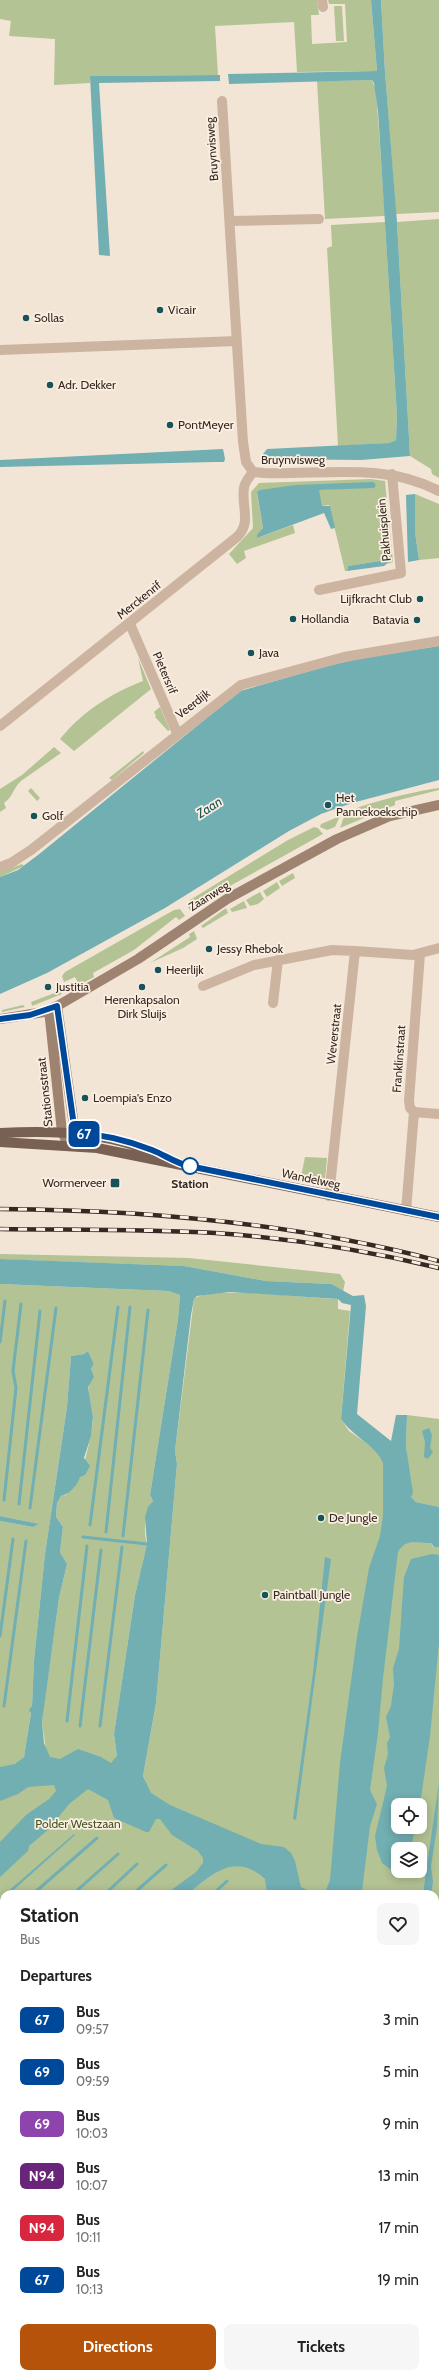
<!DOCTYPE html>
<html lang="en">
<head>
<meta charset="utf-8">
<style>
	:root { --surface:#fff; --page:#f6f6f6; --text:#202124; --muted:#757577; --accent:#b45309 }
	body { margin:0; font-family:Cabin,sans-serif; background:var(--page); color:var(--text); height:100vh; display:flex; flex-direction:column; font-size:15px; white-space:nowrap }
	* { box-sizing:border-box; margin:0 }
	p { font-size:13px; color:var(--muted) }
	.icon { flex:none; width:22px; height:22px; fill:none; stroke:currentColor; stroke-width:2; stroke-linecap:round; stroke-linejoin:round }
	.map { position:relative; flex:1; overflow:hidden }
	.panel { position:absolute; left:0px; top:1890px; width:439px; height:488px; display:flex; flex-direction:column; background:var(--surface); border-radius:12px 12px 0 0; box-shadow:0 2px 10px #0003 }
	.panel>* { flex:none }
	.badge { padding:0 8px; border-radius:6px; font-size:14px; line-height:26px }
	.tools { position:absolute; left:391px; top:1798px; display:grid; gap:8px }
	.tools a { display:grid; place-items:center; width:36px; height:36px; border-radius:8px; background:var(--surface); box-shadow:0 2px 10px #0003; font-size:20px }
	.map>.badge { position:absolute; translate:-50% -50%; box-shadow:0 0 0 2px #fff }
	h2 { padding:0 20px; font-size:15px; line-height:36px }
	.round { display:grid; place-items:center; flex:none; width:42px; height:42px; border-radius:8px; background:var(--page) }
	.overview { display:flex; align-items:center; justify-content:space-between; height:68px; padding:0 20px }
	h1 { font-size:19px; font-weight:700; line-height:30px }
	.button { display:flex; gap:8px; margin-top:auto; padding:8px 20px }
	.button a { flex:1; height:46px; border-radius:8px; background:var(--accent); color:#fff; font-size:16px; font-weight:700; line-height:46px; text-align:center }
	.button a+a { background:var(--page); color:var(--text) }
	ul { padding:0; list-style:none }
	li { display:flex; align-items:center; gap:12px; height:52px; padding:0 20px }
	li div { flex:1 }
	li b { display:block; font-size:15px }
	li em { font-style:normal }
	li .badge { min-width:44px; font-weight:700; text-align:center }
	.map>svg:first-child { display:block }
	.green { fill:#b3c394; fill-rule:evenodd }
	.water { fill:#71afb2 }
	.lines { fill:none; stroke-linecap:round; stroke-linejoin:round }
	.stream { stroke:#71afb2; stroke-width:3 }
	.street { stroke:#ccb4a0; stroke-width:10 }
	.secondary { stroke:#9f8371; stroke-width:10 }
	.primary { stroke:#786053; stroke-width:10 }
	.rail-casing { stroke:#352924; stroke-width:4.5 }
	.rail { stroke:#fbefe1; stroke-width:3; stroke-dasharray:9; stroke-linecap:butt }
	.line-casing { stroke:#fff; stroke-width:9 }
	.line { stroke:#004899; stroke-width:6 }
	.poi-dot { fill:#165459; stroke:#fbefe1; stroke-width:1.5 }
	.stop-dot { fill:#fff; stroke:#004899; stroke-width:2 }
	.labels { text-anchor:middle; stroke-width:3.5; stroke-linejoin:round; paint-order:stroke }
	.street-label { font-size:12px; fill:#352924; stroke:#fbefe1 }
	.poi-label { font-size:12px; fill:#352924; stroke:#fbefe1; text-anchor:start }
	.stop-label { font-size:12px; font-weight:bold; fill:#352924; stroke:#fbefe1 }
	.park-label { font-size:12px; fill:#435526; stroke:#fbefe1 }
	.water-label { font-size:13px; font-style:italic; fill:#165459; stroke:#fbefe1 }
</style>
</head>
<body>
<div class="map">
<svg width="439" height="2378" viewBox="0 0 439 2378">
	<rect width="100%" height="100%" fill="#f3e5d5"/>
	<path class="green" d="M0 0H317L319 15H311L312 44 347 42 345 4H329L328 0H371L377 71 297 72 294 22 215 26 218 75 90 76V83L54 85 55 39 9 36 11 21 0 19Z
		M381 0H439V212L396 214 385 72Z
		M334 6H342L344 41H336Z
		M372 80 376 90 385 216 325 219 317 81Z
		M439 219V478L432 474 431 469 410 456 397 222Z
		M385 222 397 416 396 440 389 443 338 446 327 248 332 246 331 225Z
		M371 479 385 481 393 562 388 564 389 562 386 560 348 566 347 571H345L329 505 322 506 318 492 319 490 376 486 257 493 263 528 257 538 293 525 295 533 244 551 246 558 237 564 229 554 253 528 251 492 259 483Z
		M415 494 439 504V558L419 560 415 532Z
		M138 658 151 689 74 751 60 739C83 711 110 694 143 681Z
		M160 707 170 730 168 731 155 717 156 716 154 712Z
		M54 747 61 753 21 781C13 788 13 797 4 803L6 808 0 812V789L22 775Z
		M143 751 144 753 112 780 109 778Z
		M31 788 40 798 37 801 28 791Z
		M439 788V790L395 801V805L340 828C342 824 343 817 346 814 357 804 422 790 439 788Z
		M340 816 335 827 327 830 320 827 321 824Z
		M314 827 318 828 323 834 196 905 197 909 191 912 187 905 190 900 288 840Z
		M22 864 24 866 0 877V872Z
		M293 873 295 878 282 886 279 881Z
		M277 882 280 888 267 897 263 891Z
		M260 892 264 899 258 904 250 906 246 900Z
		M244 901 247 908 232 912 230 909Z
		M226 908 228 913 203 928 201 926Z
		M180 909 185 916 179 920 176 917 134 950 93 973 94 977 79 985 75 977 64 982 62 976 65 972 174 910Z
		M194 931 197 939 183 948 150 963 190 937 189 934Z
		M60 991 62 994 32 1006 31 1002Z
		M23 1005 25 1007 2 1012V1010Z
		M305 1157 327 1158 325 1180 301 1177Z
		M0 1254 189 1258 340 1274 345 1282 343 1292 331 1284 266 1281 184 1266 19 1260 0 1259Z
		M0 1284 168 1291 180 1295 178 1319 150 1495 153 1501C145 1510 143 1532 147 1544L135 1595 114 1734 117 1756 146 1782 143 1776 156 1703 177 1464 175 1451 194 1299C210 1285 312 1299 338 1299V1309L350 1311 341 1419 349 1431 382 1454 402 1545C410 1540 421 1543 431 1543L433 1547H439V2378H0V1521L33 1527 38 1524 0 1516ZM88 1351 94 1364C83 1381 91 1399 93 1418 93 1428 84 1469 79 1478 76 1484 70 1489 66 1495L61 1496 57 1503 56 1517 63 1527 60 1552 67 1564 59 1598 43 1711 42 1722 46 1750 16 1764 24 1757 32 1706 34 1660 45 1554 67 1407 71 1356 84 1354ZM398 1805H420V1827H398ZM398 1849H420V1871H398ZM4 1894H435V2374H4Z
		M407 1415 439 1419V1507L416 1502 411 1497 406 1447Z"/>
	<path class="water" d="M371 0H381L385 72 397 222 410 456 361 460 265 459 263 454 267 449 389 443 396 440 397 416 378 111 374 83 372 80 229 84 228 74 377 71Z
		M220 75V81L99 83 110 256 99 255 90 76Z
		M223 449 225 459 224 462H215L0 467V460Z
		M373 482 376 485 374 488 319 490 322 506H330L335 528 331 529 324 513 257 538V535L263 528 257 492 260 490 296 485Z
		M415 494V532L419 560 408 562 406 495Z
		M386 560 389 562 384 566 347 571 348 566Z
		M439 646V780L352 803 321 814 289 831 165 908 47 973 0 994V877L18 870 38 855 240 691 327 666 367 657Z
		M0 1259 184 1266 266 1281 331 1284 353 1296 364 1295 366 1306 357 1414 391 1441 396 1415H407L406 1447 413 1493 411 1497 416 1502 439 1507V1547H434L431 1543C417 1543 405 1538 398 1552L383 1678 378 1733 370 1790 377 1804 370 1826 362 1891 365 1894H320L326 1890 330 1880 340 1763 357 1637 369 1568 380 1536 383 1516V1463C377 1446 353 1437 341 1419L351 1305 342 1303 338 1299 230 1292 197 1296 194 1299 191 1315 175 1451 177 1464 156 1703 143 1776 151 1793 170 1805 261 1844 284 1847 291 1853 295 1861 301 1887 316 1894H267L265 1879C236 1852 212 1873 188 1894H166L196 1872 203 1863V1858L198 1851 172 1835 160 1819H156L149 1832H146L114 1818 108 1800 88 1789 69 1804 50 1828 29 1846 28 1851 0 1877V1842L26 1815 49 1799 56 1791 54 1785 28 1787 18 1794 0 1801V1767L15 1764 24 1757 31 1713 29 1710 32 1706 34 1660 45 1554 67 1407 71 1356 84 1354 88 1351 94 1364 91 1369 94 1377 88 1387 93 1417 91 1436 84 1458 90 1466 85 1475 80 1477C78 1485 68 1495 61 1496L57 1503 56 1517 63 1527 60 1552 67 1564 59 1598 42 1722 44 1743 50 1757 60 1759 78 1749 101 1757 111 1763 117 1756 114 1734 135 1595 147 1544 145 1517 148 1507 153 1501 150 1495 178 1319 180 1295 168 1291 0 1284Z
		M429 1428 432 1435 430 1448 433 1452 428 1459 424 1457 425 1442 422 1431Z
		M0 1516 39 1524 33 1527 0 1521Z
		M432 1554 439 1555V1643L430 1736 420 1805H398V1827H415L411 1849H398V1871H407L393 1877 390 1869 382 1863 377 1850 375 1836 387 1786 384 1768 388 1754 387 1743 390 1737 386 1717 391 1706 394 1684 393 1668 399 1649 404 1577 411 1559Z
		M325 1557 331 1559 296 1820 293 1819 313 1673Z
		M439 1782 437 1828 431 1866 433 1882 431 1894H423Z
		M74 1834 75 1835 9 1894H5Z
		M435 1957 439 1958V1997L435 1993Z
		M439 2006V2029L435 2032V2010Z
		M4 2042V2067L0 2070V2045Z
		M439 2131V2156L435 2159V2135Z
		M439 2212V2244L435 2248V2217Z
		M4 2245V2261L0 2263V2249Z
		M439 2276V2294L435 2297V2279Z
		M4 2316V2343L0 2347V2320Z
		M33 2374H59L55 2378H28Z
		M116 2374H137L131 2378H112Z
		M173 2374H202L198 2378H168Z
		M329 2374H344L339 2378H324Z"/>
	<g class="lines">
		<path class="stream" d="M0 1342 5 1301
			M4 1500 16 1388 13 1371 21 1304
			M19 1504 40 1311
			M30 1508 56 1308
			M90 1525 118 1307
			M106 1532 130 1307
			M123 1536 148 1310
			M83 1537 147 1544
			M0 1636 13 1539
			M4 1706 26 1541
			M67 1721 87 1546
			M80 1726 101 1550
			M100 1726 122 1547
			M33 1894 97 1838
			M73 1894 118 1854
			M105 1894 137 1864
			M133 1894 166 1865
			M213 1894 227 1881
			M0 1924 4 1920
			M0 1960 4 1956
			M0 2012 4 2009
			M0 2083 4 2079
			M0 2103 4 2100
			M0 2115 4 2112
			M435 2200 439 2196
			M301 2378 305 2374"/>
		<path class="street" d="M322 0 323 7
			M222 101 243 442 246 462 253 472 264 473C324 475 384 462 439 491
			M230 221 319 219
			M0 350 237 341
			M319 590 401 573 392 474
			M130 624 177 733
			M0 726 237 537C252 522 241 507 244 488 244 483 250 476 253 472
			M0 867 11 863 31 850 241 685 344 657 439 641
			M355 951 413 955 439 948
			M203 986 254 965 332 950 355 951 329 1196
			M273 1003 278 960
			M414 1112 410 1108 409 1101 420 954
			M414 1112 439 1114
			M406 1211 414 1112"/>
		<path class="secondary" d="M57 1006 75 1133 68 1146
			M49 1010 62 1132 66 1140
			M0 1019 44 1012 59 1005 138 959 227 899 337 839 390 816 439 805"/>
		<path class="primary" d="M0 1133C61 1130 117 1132 172 1161
			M0 1142 97 1148 439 1217"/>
		<defs>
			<path id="rail" d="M0 1209C148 1210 295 1223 439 1261
				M0 1229C72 1230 143 1229 215 1233 291 1238 365 1250 439 1268"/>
		</defs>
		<use href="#rail" class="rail-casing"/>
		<use href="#rail" class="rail"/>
	</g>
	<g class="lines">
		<defs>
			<path id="line" d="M0 1019 30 1015 57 1006 75 1133C100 1134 129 1141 152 1150 165 1155 175 1163 189 1166L439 1217"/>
		</defs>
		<use href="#line" class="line-casing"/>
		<use href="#line" class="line"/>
	</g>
	<g class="poi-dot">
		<circle cx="160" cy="310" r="4"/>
		<circle cx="26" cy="318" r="4"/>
		<circle cx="50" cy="385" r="4"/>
		<circle cx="170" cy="425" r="4"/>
		<circle cx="420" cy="599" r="4"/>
		<circle cx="293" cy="619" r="4"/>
		<circle cx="417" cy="620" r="4"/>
		<circle cx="251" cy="653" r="4"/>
		<circle cx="328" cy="805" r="4"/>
		<circle cx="34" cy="816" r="4"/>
		<circle cx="209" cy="949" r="4"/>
		<circle cx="158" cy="970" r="4"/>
		<circle cx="48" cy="987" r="4"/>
		<circle cx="142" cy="987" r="4"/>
		<circle cx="85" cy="1098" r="4"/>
		<rect x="110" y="1178" width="10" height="10" rx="2"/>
		<circle cx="321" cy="1518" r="4"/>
		<circle cx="265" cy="1595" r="4"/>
	</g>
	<circle class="stop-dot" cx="190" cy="1166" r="8"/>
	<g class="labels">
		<g class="street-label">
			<text transform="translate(212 149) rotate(-94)" y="4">Bruynvisweg</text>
			<text x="293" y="464">Bruynvisweg</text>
			<text transform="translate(384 530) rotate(-95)" y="4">Pakhuisplein</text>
			<text transform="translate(139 600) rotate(-39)" y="4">Merckenrif</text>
			<text transform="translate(165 673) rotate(67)" y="4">Pietersrif</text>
			<text transform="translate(193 704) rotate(-38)" y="4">Veerdijk</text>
			<text transform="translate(209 896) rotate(-32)" y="4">Zaanweg</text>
			<text transform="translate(334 1034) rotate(-84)" y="4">Weverstraat</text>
			<text transform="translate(399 1059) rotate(-86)" y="4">Franklinstraat</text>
			<text transform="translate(45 1092) rotate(-96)" y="4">Stationsstraat</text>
			<text transform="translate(311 1179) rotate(12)" y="4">Wandelweg</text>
		</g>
		<g class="poi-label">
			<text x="168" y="314">Vicair</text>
			<text x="34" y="322">Sollas</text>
			<text x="58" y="389">Adr. Dekker</text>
			<text x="178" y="429">PontMeyer</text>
			<text x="412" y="603" text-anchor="end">Lijfkracht Club</text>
			<text x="301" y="623">Hollandia</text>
			<text x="409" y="624" text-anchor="end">Batavia</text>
			<text x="259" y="657">Java</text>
			<text x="336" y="802">Het<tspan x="336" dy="14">Pannekoekschip</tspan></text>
			<text x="42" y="820">Golf</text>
			<text x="217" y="953">Jessy Rhebok</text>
			<text x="166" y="974">Heerlijk</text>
			<text x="56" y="991">Justitia</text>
			<text x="142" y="1004" text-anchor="middle">Herenkapsalon<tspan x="142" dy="14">Dirk Sluijs</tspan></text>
			<text x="93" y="1102">Loempia's Enzo</text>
			<text x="106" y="1187" text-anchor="end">Wormerveer</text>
			<text x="329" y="1522">De Jungle</text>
			<text x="273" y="1599">Paintball Jungle</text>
		</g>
		<g class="stop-label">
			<text x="190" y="1188">Station</text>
		</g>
		<g class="park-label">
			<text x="78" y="1828">Polder Westzaan</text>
		</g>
		<g class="water-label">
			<text transform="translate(209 807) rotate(-33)" y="5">Zaan</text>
		</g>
	</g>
</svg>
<div class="tools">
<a><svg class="icon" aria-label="locate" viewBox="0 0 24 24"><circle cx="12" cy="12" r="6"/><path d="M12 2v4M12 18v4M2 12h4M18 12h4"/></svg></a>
<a><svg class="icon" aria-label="layers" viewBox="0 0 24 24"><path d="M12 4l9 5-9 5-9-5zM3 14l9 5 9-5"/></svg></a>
</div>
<b class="badge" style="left:84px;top:1134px;background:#004899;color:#fff">67</b>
<section class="panel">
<div class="overview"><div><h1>Station</h1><p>Bus</p></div><a class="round"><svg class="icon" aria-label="heart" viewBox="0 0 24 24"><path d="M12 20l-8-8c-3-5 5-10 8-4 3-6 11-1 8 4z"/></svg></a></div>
<h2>Departures</h2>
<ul>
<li><span class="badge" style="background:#004899;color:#fff">67</span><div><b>Bus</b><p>09:57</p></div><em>3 min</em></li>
<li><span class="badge" style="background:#004899;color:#fff">69</span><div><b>Bus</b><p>09:59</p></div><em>5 min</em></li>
<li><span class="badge" style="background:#8e44ad;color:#fff">69</span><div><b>Bus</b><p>10:03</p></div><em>9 min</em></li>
<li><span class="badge" style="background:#68257a;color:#fff">N94</span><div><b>Bus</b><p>10:07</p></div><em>13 min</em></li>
<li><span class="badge" style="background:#d7263d;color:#fff">N94</span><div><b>Bus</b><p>10:11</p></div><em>17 min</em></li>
<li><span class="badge" style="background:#004899;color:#fff">67</span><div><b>Bus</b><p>10:13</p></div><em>19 min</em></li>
</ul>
<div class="button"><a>Directions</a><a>Tickets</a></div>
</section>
</div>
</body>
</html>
